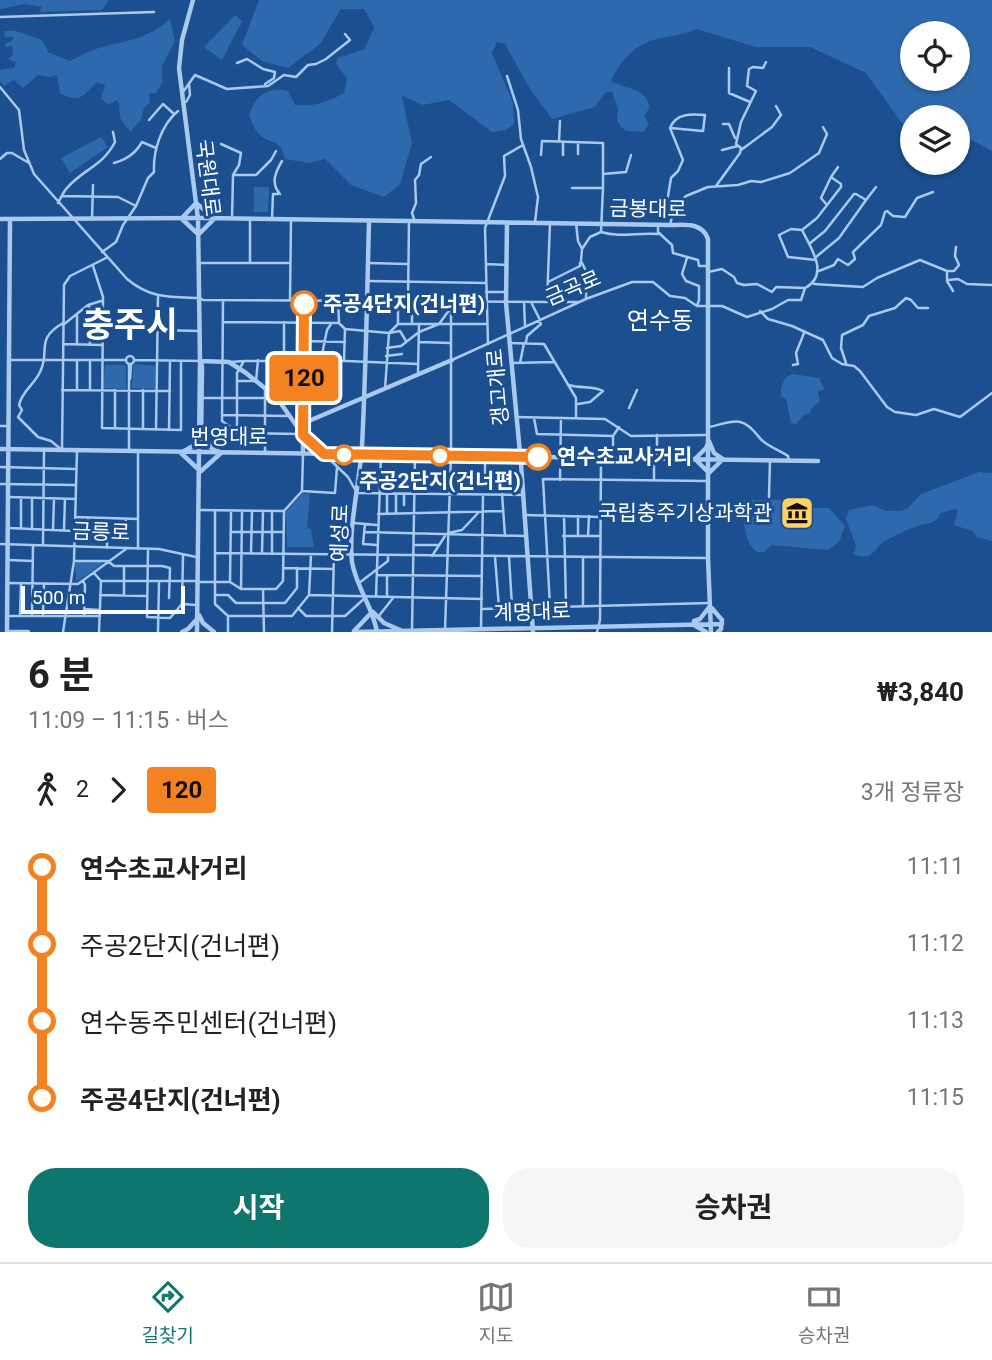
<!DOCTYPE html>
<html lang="ko">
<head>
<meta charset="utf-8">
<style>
	:root { --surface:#fff; --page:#f6f6f6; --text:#222; --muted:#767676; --line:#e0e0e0; --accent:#0f766e }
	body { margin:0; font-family:Roboto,"Noto Sans KR",sans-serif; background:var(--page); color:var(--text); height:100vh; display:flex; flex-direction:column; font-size:26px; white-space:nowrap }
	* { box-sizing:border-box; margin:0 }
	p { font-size:23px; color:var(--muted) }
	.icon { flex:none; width:38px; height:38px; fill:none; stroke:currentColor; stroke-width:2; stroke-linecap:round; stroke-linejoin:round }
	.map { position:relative; height:632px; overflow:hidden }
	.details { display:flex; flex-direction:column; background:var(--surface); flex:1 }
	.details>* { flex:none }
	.badge { padding:0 14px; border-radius:5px; font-size:24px; line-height:46px }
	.tools { position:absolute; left:900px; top:21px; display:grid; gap:14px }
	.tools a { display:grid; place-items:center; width:70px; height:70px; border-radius:50%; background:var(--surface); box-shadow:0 2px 5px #0004; font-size:35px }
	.scale { position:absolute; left:21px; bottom:18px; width:164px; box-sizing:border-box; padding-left:7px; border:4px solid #fff; border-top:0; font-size:19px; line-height:24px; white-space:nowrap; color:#fff; -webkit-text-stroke:5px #1b4f8f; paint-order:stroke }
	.map>.badge { position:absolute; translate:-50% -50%; box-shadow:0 0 0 4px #fff }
	.legs { display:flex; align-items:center; gap:10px; height:77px; padding:0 28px; font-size:23px }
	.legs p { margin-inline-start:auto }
	.summary { display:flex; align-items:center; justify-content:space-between; height:119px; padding:0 28px }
	h1 { font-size:38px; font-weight:700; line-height:52px }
	.cta { display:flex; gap:14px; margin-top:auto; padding:14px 28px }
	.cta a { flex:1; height:80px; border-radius:28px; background:var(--accent); color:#fff; font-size:28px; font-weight:700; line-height:80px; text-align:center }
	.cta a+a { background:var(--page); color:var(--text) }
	ul { padding:0 28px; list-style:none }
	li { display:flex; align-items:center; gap:24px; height:77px; font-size:26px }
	li i { display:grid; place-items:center; width:10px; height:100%; margin:0 9px; background:currentColor }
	li i::after { content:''; width:18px; height:18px; margin:-9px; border:5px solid; border-radius:50%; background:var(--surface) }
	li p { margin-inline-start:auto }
	li:first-child i { background:linear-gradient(#0000 50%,currentColor 0) }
	li:last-child i { background:linear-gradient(currentColor 50%,#0000 0) }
	.menu { display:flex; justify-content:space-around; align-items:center; height:98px; border-top:2px solid var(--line); background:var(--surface); font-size:19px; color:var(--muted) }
	.menu a { display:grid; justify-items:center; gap:4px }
	.menu .selected { color:var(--accent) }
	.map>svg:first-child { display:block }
	.green { fill:#2e69ad; fill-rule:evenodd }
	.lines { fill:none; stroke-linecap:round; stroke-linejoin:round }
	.minor { stroke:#a9c9ee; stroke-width:2.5 }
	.tertiary { stroke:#a9c9ee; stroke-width:4.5 }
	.line-1-casing { stroke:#fff; stroke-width:16 }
	.line-1 { stroke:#f58220; stroke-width:10 }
	.stop-1-dot { fill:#fff; stroke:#f58220; stroke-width:3.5 }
	.labels { text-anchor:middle; stroke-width:6; stroke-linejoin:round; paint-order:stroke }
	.street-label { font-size:21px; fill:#fff; stroke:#1b4f8f }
	.stop-label { font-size:21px; font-weight:bold; fill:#fff; stroke:#1b4f8f; text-anchor:start }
	.poi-label { font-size:21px; fill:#fff; stroke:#1b4f8f; text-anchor:end }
	.quarter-label { font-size:24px; fill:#fff; stroke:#1b4f8f }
	.town-label { font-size:35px; font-weight:bold; fill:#fff; stroke:#1b4f8f }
</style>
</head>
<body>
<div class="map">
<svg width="992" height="632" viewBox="0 0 992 632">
	<rect width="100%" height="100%" fill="#1b4f8f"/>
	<path class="green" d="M0 0H109L102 10 39 12 42 7 25 4 0 9Z
		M259 0H992V151L957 132V117H936L926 110 922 117H912V137L866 73 810 47H756L696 29C682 36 668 36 653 40 632 47 620 62 611 81 625 89 645 87 650 107L644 116 649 124 643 132 626 131 621 127 617 120 618 109 612 91 605 93 595 107 552 119 530 89 505 44 497 42 492 53 513 103 514 124 506 130 492 132 449 100 423 105 402 96 412 143 400 184 384 197 351 185 325 159 310 163 285 159C281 137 267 145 257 132 253 127 251 120 249 115 256 95 267 86 288 91L295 105C315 107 327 102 344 93L347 78 336 64 338 58 365 49 374 27 364 9H341L320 44 288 68 262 61 242 45ZM957 33V79H912V33Z
		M235 15 242 21 222 60 204 47Z
		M170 19 175 41 162 66V83L156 93H149L150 103 144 108 141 120 130 132 120 118 119 104 117 100 109 105 101 99 105 85 97 82C83 96 80 104 60 93L57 75 50 77 38 75 23 88 14 80 4 86 0 81V70L14 68 16 62 8 59 13 55 12 46 6 47 5 44 12 41 13 37H5L4 31H16L42 40 48 52 70 61C80 56 91 50 102 47 129 40 147 39 170 19Z
		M101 137 108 147 70 173 61 158Z
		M254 187H269L268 212H254Z
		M135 364 155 366V389L132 388 133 366Z
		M105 365H124L126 367V389L103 388Z
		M793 374 819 378 825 390 818 391 820 401 811 409 810 413 804 415 796 424 791 423 786 399 781 396V387L786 377Z
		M979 472 992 473V541L977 537 973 531 956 526 954 524 958 511 955 509 941 513C935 525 929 522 918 526 908 529 891 537 882 543 878 546 874 553 870 555 864 558 859 556 853 554L856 546 846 519 849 510 873 505 886 511H900L908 508 921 494Z
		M310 493 307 528 311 529 314 547H287L286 512 302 494Z
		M743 500H785L783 506 792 508 791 519 800 520 809 517V508H829L845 526 839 542 828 550 772 545 764 552H757C742 541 744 517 743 500Z
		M77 562H102V564L76 582 75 563Z"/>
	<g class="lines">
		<path class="minor" d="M0 17 154 12
			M237 63 247 59 263 69 275 72 274 78 265 84
			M729 68V93L750 102
			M507 76 518 110 521 139 531 167 538 197 535 222
			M0 87 19 110 24 150 34 174 127 279C151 299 170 297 200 298L203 300 547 302 550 223
			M183 92 195 75 227 89 268 86 284 75 296 77 308 65 316 64 326 59 350 40 345 34
			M186 102 190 95 189 83
			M149 120 163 104 174 114
			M723 124H729L735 138
			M670 128 703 131 705 115C691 114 676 113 670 128L683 160 678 171 671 178 667 202 674 208
			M559 141 560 121
			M221 144 241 153 239 165 233 175 232 219
			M722 150 738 146
			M741 150 772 127 781 115 776 106
			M578 154V142
			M541 155 542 141 603 143V188L601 232 590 237 582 249
			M563 155V142
			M0 159 7 153H12L29 163
			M114 163C127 159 135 154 142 142L156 148
			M603 174 626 172 631 155
			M233 175H256L271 160 276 151
			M831 177 838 167
			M716 186 740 153 741 148 736 144 741 122 756 91 747 86 749 69 753 67 763 68 766 62
			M572 188H603
			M280 194C270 183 276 171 282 161
			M62 196 118 197 136 206
			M866 200 876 187
			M58 203C61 198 63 192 67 188 83 169 102 167 115 142L113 132
			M92 219 93 185
			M272 219 273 194H278
			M415 222 412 213 416 203 415 180 419 175 421 164 431 157
			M576 223 578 241 582 249 581 261 586 271V298
			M658 224V232L672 245 673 253 698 260 699 266H708
			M670 225 674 208 686 196 708 187 738 185 751 181 761 182 790 173 819 153 827 134 823 127
			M802 230 817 218 841 187V184L831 177 821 198 827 205
			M601 232C621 238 638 232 659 234
			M809 244 825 231 854 194H856L866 200 839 238 816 257
			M102 252 116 242 123 225 136 206 148 178 154 172C153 151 161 125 178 111
			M687 258 682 274 686 281 699 286V300L697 306
			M199 263H290
			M250 263V221
			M369 263 407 264
			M486 264 507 265
			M93 266 103 297 102 428 181 430V361
			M819 271 834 265 838 259 848 265 855 259 853 252 881 225 885 212 887 211 893 216 905 217 917 198 933 192
			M947 271V281L953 291
			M708 272 722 269 734 277 737 283 744 285 757 284 772 292 776 287 805 288
			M948 280 958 279 967 284 992 285
			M369 281 486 283
			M548 282 580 266V263
			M814 284 863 287 877 278 920 260 947 271H954L959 265 955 256 956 247
			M486 292H506
			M223 300 222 421 239 433 300 434
			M290 300 291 220
			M338 301 339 322
			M408 301 409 222
			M524 302 525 326
			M531 302 539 318
			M547 302H578
			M89 305 90 344
			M760 311 768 319 792 326 823 340 832 358 842 364 854 366 860 371 887 407 895 412 916 415 934 409 960 417 992 393
			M77 316V344
			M223 322 339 323 345 329 389 333 398 324H487
			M412 323V301
			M398 324V303
			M63 325 88 305 101 301
			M158 330 200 331
			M304 341 345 342
			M419 342 450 343
			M526 342 527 336 541 324 539 320
			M510 343 544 344 576 398V417
			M63 344 102 345
			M488 344 485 228 505 176 504 156 523 145
			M387 348 401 346 419 332 439 324 450 309
			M126 360a4 4 0 1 1 8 0a4 4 0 1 1-8 0Z
			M386 356 402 354
			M9 360H126
			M134 360 200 361
			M284 360V322
			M452 360 586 299 632 282H653L670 296 685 298 697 306H722L747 317 772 309 788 300H801L805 288C830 275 811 248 802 230L791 229 779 235 788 257 816 260
			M344 361 345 329
			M230 362 244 361
			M512 363 554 362
			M520 363 524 343
			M846 363 841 348 842 335 863 325 869 316 895 308 906 298 911 300 918 308H928
			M129 364V451
			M793 365 798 364 796 353 804 333
			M418 373 419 324
			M130 379 131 365
			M238 381H256L258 360
			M569 385C581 389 593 385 603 391L590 402 578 404
			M385 389 389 333 400 331 406 341
			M62 390 170 391
			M77 390V360
			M90 390V360
			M203 398H273
			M281 404 304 377 320 364 327 330 331 324
			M629 408 637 390
			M223 415 290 416
			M516 417 605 419 631 436 707 435
			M534 418 537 434 613 436
			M303 423 304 301
			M0 426H8
			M709 427C735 421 742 415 759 437 764 445 780 450 788 456L789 460
			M115 429V390
			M143 429V390
			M156 430 158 297
			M169 430 170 361
			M237 433V373L244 361H346L418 364
			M210 446 229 427
			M62 450 64 285 70 276 106 258
			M62 450 51 441 38 437 18 417 22 410 19 405C22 391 34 385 40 372 51 351 34 340 63 323
			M265 452V388
			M324 454 348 477 357 493 523 495
			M613 457V436L619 427
			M657 457V435
			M0 467 76 469
			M380 477 501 479 505 536
			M485 477V456
			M654 479V458
			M560 480 561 418
			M0 484 76 485
			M302 491 335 493 337 467
			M302 491 303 454
			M404 494V505
			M9 497 76 499
			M769 497 770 460
			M200 510 284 511
			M215 510V604L228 616V632
			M378 514 503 511
			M387 514V494
			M396 514V494
			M524 515 600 517
			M564 516 566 606
			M76 517 138 519
			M88 518 89 531H124L126 519
			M354 523 377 525
			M365 524 363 544 377 545
			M9 528 75 531
			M21 529V498
			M32 529V498
			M53 530 54 499
			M64 530 65 499
			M231 532H284
			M364 532 525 536
			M448 533 462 530 478 513
			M563 536H600
			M578 536V516
			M588 536 589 516
			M0 544 159 549 196 557
			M43 545 44 451
			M414 545H438
			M107 548V531
			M138 549V451
			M148 551 147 617 170 618 182 604 183 555
			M215 553 708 558
			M251 553 252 511
			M262 553 263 511
			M272 554V512
			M432 556 445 536
			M495 557 499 608
			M509 557 512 606
			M583 558V606
			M8 560 33 561
			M74 561H108L114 566H162L170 568 169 598
			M284 568 333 569
			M94 573 101 581H196
			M377 575 482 576
			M83 581 85 585 84 616
			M199 582H230L241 589H276L283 581 284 511 302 491
			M230 582 231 512
			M8 583 78 584 126 549
			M359 583 388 561V556
			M241 589 242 512
			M263 590 264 632
			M124 594V566
			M100 595 146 596
			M215 595H228L236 603H285L297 588V568
			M309 595 482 599
			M387 596V575
			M376 597 381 455
			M182 604 196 605
			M550 606 543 479 706 481
			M298 608 306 616H345L366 597
			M85 609 99 610
			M482 609 710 603
			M43 615 44 584
			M7 616H100
			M20 616 21 583
			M32 616 33 546
			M228 616H292L309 595 311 555
			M378 617 393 598
			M481 629 483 495
			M412 630 415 456
			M445 630 451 456V302
			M63 632 74 561 77 451
			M99 632 101 581
			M158 632 159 583
			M332 632 334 555
			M597 632 600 620 601 458"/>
		<path class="tertiary" d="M193 0 182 40 179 68 198 219 200 361 197 632
			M196 203 214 218
			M182 218 196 203
			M0 219 204 218 670 225C685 225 702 222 708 239V558L711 632
			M182 219 198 234
			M369 222C367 296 366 371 362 446 360 480 348 529 352 562 356 587 373 607 377 632
			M507 223 506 303 521 464 533 632
			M199 234 214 219
			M200 361 229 362 246 373 277 398 303 435 324 454
			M201 362 202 367 201 441
			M297 426 452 360
			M202 436 208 446 218 451
			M709 441 714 453 723 459 709 473 695 459 706 448Z
			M0 449 818 461
			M184 451 193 446 198 438
			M181 453 198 469
			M303 454V424
			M201 471 221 453
			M373 612 384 623 400 630
			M199 615 203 623 214 632
			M694 621 700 619 710 606 722 620 721 629 718 632
			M694 625 706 632
			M354 631 372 612
			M7 632 10 219
			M10 632H28
			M182 632 188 629 197 619
			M355 632 722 624"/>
	</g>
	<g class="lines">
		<defs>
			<path id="line-1" d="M304 304 303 435 324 454 538 457"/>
		</defs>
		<use href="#line-1" class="line-1-casing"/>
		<use href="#line-1" class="line-1"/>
	</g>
	<defs>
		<symbol id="museum-square" viewBox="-11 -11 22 22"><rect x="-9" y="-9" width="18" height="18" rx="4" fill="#ffd166" stroke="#1b4f8f"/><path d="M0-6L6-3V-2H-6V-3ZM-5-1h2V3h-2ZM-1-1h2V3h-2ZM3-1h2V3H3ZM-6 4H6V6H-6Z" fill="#111"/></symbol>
	</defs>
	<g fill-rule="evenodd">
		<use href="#museum-square" x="778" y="494" width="38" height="38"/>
	</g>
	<g class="stop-1-dot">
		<circle cx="304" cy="304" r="12"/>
		<circle cx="344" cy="455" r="9"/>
		<circle cx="440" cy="456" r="9"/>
		<circle cx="538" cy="457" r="12"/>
	</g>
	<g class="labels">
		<g class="street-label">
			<text transform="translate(208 178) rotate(83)" y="7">국원대로</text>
			<text transform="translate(648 209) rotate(1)" y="7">금봉대로</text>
			<text transform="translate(573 288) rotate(-23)" y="7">금곡로</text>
			<text transform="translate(498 387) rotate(-95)" y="7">갱고개로</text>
			<text x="229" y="444">번영대로</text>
			<text transform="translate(101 532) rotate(2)" y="7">금릉로</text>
			<text transform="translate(340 533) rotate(-88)" y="7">예성로</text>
			<text transform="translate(532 612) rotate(-2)" y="7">계명대로</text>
		</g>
		<g class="stop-label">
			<text x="323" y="311">주공4단지(건너편)</text>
			<text x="557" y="464">연수초교사거리</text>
			<text x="440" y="488" text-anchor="middle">주공2단지(건너편)</text>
		</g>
		<g class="poi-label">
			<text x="772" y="520">국립충주기상과학관</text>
		</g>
		<g class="quarter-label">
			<text x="660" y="329">연수동</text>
		</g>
		<g class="town-label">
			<text x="130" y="337">충주시</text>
		</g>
	</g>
</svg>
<div class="tools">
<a><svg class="icon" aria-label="locate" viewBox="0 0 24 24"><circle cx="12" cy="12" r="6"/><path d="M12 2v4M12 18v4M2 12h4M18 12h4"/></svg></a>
<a><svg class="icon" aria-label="layers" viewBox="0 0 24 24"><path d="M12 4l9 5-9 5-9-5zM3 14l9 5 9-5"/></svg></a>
</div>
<div class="scale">500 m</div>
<b class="badge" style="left:304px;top:378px;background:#f58220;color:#111">120</b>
</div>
<section class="details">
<div class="summary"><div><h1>6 분</h1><p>11:09 – 11:15 · 버스</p></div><b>₩3,840</b></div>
<div class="legs"><svg class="icon" aria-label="walk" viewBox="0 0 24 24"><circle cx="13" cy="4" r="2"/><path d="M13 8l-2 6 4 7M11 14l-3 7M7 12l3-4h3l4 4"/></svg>2<svg class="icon" aria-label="forward" viewBox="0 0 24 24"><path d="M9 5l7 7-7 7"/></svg><b class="badge" style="background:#f58220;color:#111">120</b><p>3개 정류장</p></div>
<ul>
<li><i style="color:#f58220"></i><b>연수초교사거리</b><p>11:11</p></li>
<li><i style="color:#f58220"></i><span>주공2단지(건너편)</span><p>11:12</p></li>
<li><i style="color:#f58220"></i><span>연수동주민센터(건너편)</span><p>11:13</p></li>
<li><i style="color:#f58220"></i><b>주공4단지(건너편)</b><p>11:15</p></li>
</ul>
<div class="cta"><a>시작</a><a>승차권</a></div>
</section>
<nav class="menu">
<a class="selected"><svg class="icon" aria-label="directions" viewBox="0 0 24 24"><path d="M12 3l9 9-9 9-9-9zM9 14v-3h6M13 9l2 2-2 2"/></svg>길찾기</a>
<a><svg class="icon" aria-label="map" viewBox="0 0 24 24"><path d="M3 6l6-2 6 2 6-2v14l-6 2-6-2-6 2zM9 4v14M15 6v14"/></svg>지도</a>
<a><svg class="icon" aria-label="tickets" viewBox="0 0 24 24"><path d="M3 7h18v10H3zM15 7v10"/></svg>승차권</a>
</nav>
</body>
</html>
